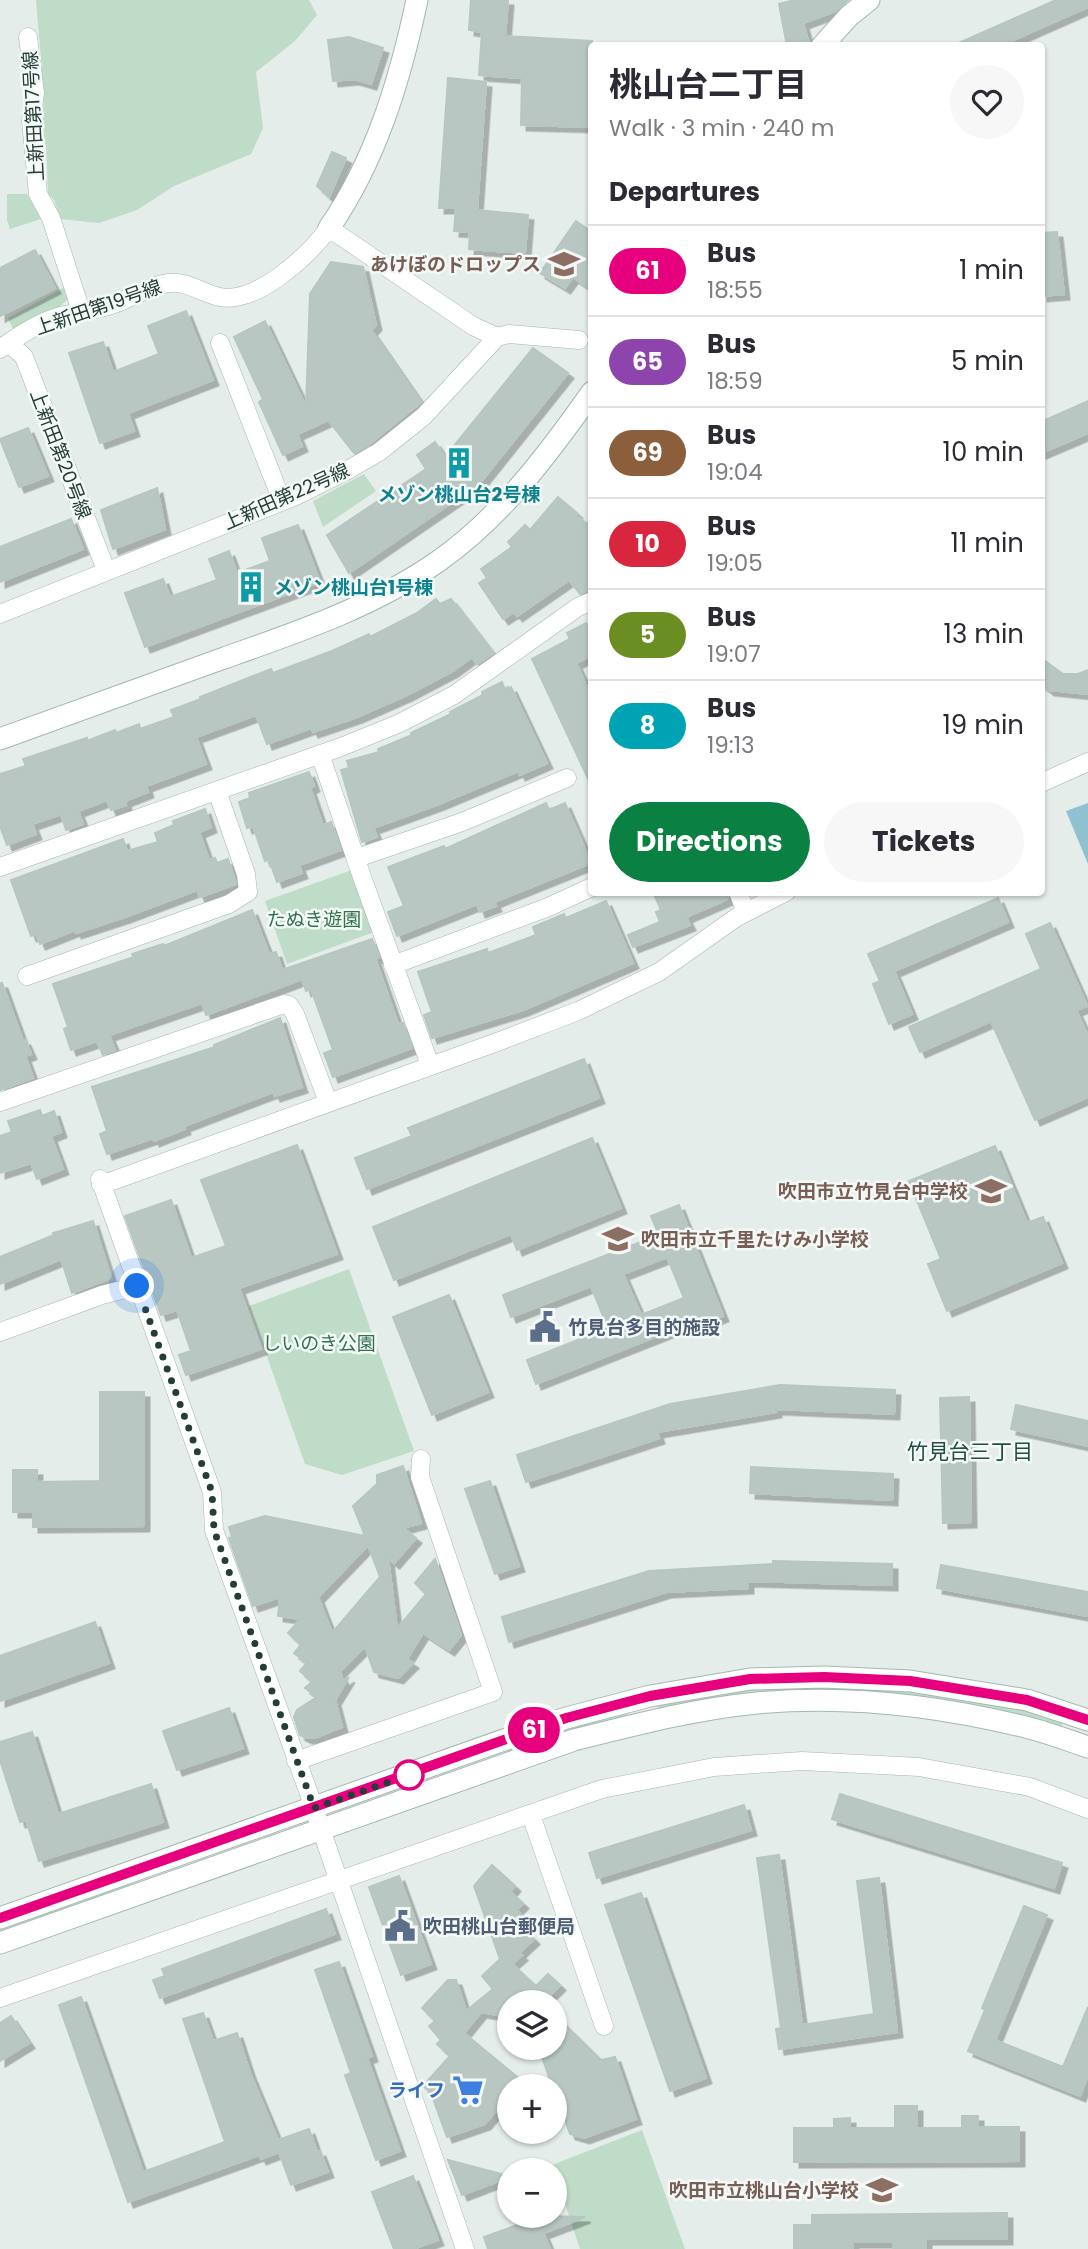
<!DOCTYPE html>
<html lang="en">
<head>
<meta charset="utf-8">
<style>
	:root { --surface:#fff; --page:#f7f7f7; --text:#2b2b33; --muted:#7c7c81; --line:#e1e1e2; --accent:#0b8043 }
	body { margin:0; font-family:Poppins,"Noto Sans JP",sans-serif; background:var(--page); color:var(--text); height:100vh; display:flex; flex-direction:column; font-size:26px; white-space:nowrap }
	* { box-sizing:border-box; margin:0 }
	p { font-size:23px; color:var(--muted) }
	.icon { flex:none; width:38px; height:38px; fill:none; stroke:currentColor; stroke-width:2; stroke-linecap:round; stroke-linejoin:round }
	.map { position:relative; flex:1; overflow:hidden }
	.panel { position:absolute; left:588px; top:42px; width:457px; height:854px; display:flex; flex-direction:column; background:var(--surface); border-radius:7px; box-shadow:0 2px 5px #0004 }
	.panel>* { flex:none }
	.badge { padding:0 14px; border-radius:23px; font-size:24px; line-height:46px }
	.controls { position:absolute; left:497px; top:1990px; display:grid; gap:14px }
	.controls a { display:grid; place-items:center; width:70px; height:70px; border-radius:50%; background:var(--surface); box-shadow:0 2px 5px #0004; font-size:35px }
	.you { position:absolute; width:35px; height:35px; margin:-18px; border:5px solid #fff; border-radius:50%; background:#1a73e8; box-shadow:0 0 0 10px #1a73e833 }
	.map>.badge { position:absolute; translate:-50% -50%; box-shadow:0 0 0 4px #fff }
	h2 { padding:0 21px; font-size:26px; line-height:63px }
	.round { display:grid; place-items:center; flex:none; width:74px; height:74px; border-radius:37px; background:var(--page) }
	.headline { display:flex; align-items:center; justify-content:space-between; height:119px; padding:0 21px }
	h1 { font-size:33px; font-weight:700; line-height:52px }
	.primary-button { display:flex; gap:14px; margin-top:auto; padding:14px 21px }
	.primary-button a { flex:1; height:80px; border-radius:42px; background:var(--accent); color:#fff; font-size:28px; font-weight:700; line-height:80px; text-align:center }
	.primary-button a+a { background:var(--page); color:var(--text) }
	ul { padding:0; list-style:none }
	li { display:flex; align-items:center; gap:21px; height:91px; padding:0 21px; border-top:2px solid var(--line) }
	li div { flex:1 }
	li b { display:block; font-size:26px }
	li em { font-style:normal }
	li .badge { min-width:77px; font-weight:700; text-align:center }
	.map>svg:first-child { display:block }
	.green { fill:#bedcc7 }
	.water { fill:#8fc2ce }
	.building { fill:#b9c7c2; stroke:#b6c6c0; stroke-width:2; fill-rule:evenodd; filter:url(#shadow) }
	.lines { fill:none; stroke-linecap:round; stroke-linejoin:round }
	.street-casing { stroke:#a7b5b0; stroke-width:19 }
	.secondary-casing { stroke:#a3b8b1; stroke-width:23 }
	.street { stroke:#fff; stroke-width:18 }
	.secondary { stroke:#fff; stroke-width:21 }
	.line-casing { stroke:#fff; stroke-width:16 }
	.line { stroke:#e6007e; stroke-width:10 }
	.walk { stroke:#243d37; stroke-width:7; stroke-dasharray:0 12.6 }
	.stop-dot { fill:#fff; stroke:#e6007e; stroke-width:3.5 }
	.labels { text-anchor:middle; stroke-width:5; stroke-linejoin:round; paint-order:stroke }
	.street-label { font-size:19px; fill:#243d37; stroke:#f4f9f7 }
	.education-label { font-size:19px; font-weight:bold; fill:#785e54; stroke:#f4f9f7; text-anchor:end }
	.culture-label { font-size:19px; font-weight:bold; fill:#0d838f; stroke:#f4f9f7 }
	.park-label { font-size:19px; fill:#30724c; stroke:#f4f9f7 }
	.service-label { font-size:19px; font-weight:bold; fill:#4e5e75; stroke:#f4f9f7; text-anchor:start }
	.shop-label { font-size:19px; font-weight:bold; fill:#366cbe; stroke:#f4f9f7; text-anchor:end }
	.neighbourhood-label { font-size:21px; fill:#214e45; stroke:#f4f9f7 }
</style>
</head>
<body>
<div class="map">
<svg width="1088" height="2249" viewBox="0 0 1088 2249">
	<defs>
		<filter id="shadow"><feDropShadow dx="5.5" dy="5.5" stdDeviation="0" flood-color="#0004"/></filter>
	</defs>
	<rect width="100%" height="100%" fill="#e4ede9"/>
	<path class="green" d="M36 0H309L317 15 295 41 256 72 263 128 251 154 174 186 137 210 99 223 61 219 54 200 48 193 46 147 42 138 44 94Z
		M7 194H27L41 219 10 229 7 220Z
		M67 286 68 299 57 309 13 329 8 318Z
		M364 474 376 491 323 527 313 501Z
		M352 870 374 932 287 964 265 901Z
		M349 1269 414 1451 342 1475 305 1464 249 1306Z
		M801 1683 944 1692 1061 1718 1062 1725 1060 1728 918 1697 661 1709 657 1706 659 1702 733 1689Z
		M626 1710 628 1713 626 1717 505 1754 509 1748 576 1724Z
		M126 1882 131 1884 128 1888 0 1933V1926Z
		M642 2130 685 2249H580L552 2165Z"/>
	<path class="water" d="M1088 803V864L1066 811Z"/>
	<path class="building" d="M471 0H508L505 36 592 41V127L521 125 522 78 479 75 482 32 469 30Z
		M795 0H848L836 11 803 23 809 44 787 46 779 4Z
		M1056 0H1088V7L1000 46H952Z
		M349 37 383 48 371 84 354 79 333 81 328 40Z
		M448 78 486 82 477 210 528 215 525 253 469 249 470 232 454 231 456 208H439Z
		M332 152 346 158 329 197 317 186Z
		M576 221 592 232V290L573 277 565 288 540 273Z
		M1057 232 1064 294 1042 296 1041 233Z
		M35 250 55 288 0 316V268Z
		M331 262 363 267 376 325 371 330 421 402 367 446 354 453 328 420 297 434 302 446 283 455 259 402 263 399 234 337 265 321 306 407 310 294Z
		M186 311 213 380 128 413 134 431 100 443 69 353 103 342 113 372 159 354 148 326Z
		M533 348 568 373 480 483 349 573 327 535 426 469 417 455 435 442 445 457Z
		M1088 401V433L1041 453V422Z
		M28 428 48 476 19 487 0 439Z
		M157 488 165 529 113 549 101 510Z
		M558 497 577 513 575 515 592 527V588L580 594 569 580 517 616 514 612 503 619 479 583 487 578 481 569 512 547 508 542 525 525 530 530Z
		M71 519 83 549 0 582V547Z
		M298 525 320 582 145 647 125 593 163 579 170 597 217 580 209 559 229 551 237 573 270 561 262 538Z
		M436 599 440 604 451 599 493 653 477 664 472 657 453 671 407 695 357 717 313 732 311 728 267 744 256 715 196 737 206 764 146 786 148 792 125 801 126 805 111 810 107 800 78 811 83 824 66 830 61 814 32 824 36 834 7 845 0 826V774L26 766 23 759 87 738V741L115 730 116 733 139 724 140 729 174 717 171 710 201 699 200 697 271 669 273 673 332 651 369 634 370 637 417 613Z
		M586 623 592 634V655L576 663 592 699V787L532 659 570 639 567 633Z
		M1041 658 1063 674H1078L1088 670V694L1049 690 1041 684Z
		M502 682 505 690 511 687 547 763 520 775 518 771 439 804 373 828 377 837 362 842 341 770 349 768 347 761 379 752 378 749 412 735 411 733 451 714 450 712 483 695 482 692Z
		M309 772 314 786 310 788 323 826 331 822 341 850 299 865 302 873 277 882 269 859 265 861 253 826 247 828 239 802 250 798 249 793Z
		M546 803 549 810 565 803 591 863 494 902 496 906 480 912 477 904 397 936 388 912 404 906 388 867 444 846 445 849Z
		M205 809 211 827 199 832 209 860 215 858 217 863 228 859 236 884 200 897 197 890 125 917 76 933 75 930 40 944 36 934 31 936 11 880 123 839 127 851 158 842 155 833 174 825 173 821Z
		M653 892H727L728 899 686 917 690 925 633 947 628 935 660 922 656 912 661 910Z
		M998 898 1008 922 894 971 912 1014 889 1024 873 984 880 981 868 954Z
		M606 901 633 963 523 1010 432 1038 424 1015 432 1012 418 972 487 949 488 953 536 935 533 927 564 914 566 918Z
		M252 910 269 954 276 952 282 970 372 939 379 957 375 958 398 1024 403 1023 412 1048 333 1077 324 1053 333 1050 311 989 306 991 302 979 206 1015 202 1003 109 1035 115 1050 103 1055 97 1041 71 1050 64 1029 68 1027 53 984 134 957 132 954 163 944 164 946Z
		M1050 923 1087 1006 1076 1010 1088 1036V1097L1035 1120 991 1021 920 1052 909 1027 1041 969 1026 934Z
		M0 983H2L23 1041 25 1040 31 1054 25 1056 33 1078 0 1090Z
		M280 1018 302 1087 275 1096 273 1092 184 1126 185 1129 154 1141 153 1138 107 1154 100 1134 107 1131 92 1087 215 1047 214 1045Z
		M584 1059 599 1098 367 1189 355 1158 412 1136 408 1128Z
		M40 1110 42 1116 54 1111 61 1132 51 1136 63 1169 37 1179 31 1163 0 1173V1136L12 1132 8 1121Z
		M592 1138 621 1208 517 1250 511 1234 394 1280 373 1227Z
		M297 1145 337 1254 239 1288 261 1349 186 1375 179 1355 191 1351 177 1310 161 1315 125 1216 171 1200 191 1258 226 1246 201 1180Z
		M995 1146 1027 1223 1043 1217 1062 1263 947 1311 928 1264 941 1259 909 1181Z
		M679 1205 723 1316 695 1327 693 1322 536 1384 527 1360 608 1328 591 1286 511 1317 503 1295 659 1235 651 1216ZM667 1257 684 1298 641 1315 623 1274Z
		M93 1221 111 1278 72 1293 61 1259 0 1284V1257L54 1235 53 1233Z
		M449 1295 488 1392 432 1415 393 1317Z
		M780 1385 895 1390 894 1414 775 1409 776 1412 657 1432 659 1438 526 1482 517 1455 670 1404Z
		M100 1392H144V1526L33 1527V1512H13V1470H37V1482L100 1481Z
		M969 1397 971 1522 943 1523 940 1398Z
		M1016 1405 1088 1421V1446L1011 1429Z
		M403 1466 421 1523 403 1528 416 1538 394 1563 388 1558 397 1629 426 1594 415 1583 435 1559 461 1635 449 1650 423 1633 407 1659 413 1663 398 1678 374 1672 365 1646 340 1671 343 1681 349 1677 335 1700 342 1727 317 1737 307 1738 300 1735 294 1717 297 1710 317 1697 305 1688 312 1682 300 1671 307 1663 294 1653 301 1645 288 1633 301 1619 278 1616 280 1597 253 1606 229 1538 232 1537 229 1527 265 1516 365 1536 353 1506 377 1484V1475ZM368 1545 380 1577 332 1633 318 1597Z
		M751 1467 893 1474 892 1500 750 1493Z
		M490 1481 519 1566 495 1574 465 1489Z
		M773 1561 892 1564V1585L748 1581V1588L666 1592 509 1642 502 1617 649 1571 773 1564Z
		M941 1565 1088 1592V1616L937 1588Z
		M95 1622 109 1663 0 1701V1656Z
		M229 1708 243 1748 177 1770 163 1731Z
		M32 1732 58 1814 151 1784 163 1822 39 1861 26 1820 20 1822 0 1760V1742Z
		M840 1794 1062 1863 1054 1888 832 1819Z
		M744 1805 751 1830 597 1878 589 1853Z
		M779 1855 802 2025 874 2014 857 1881 879 1878 897 2032 779 2049 776 2029 781 2028 757 1858Z
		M492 1865 515 1886 510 1892 523 1903 516 1910 528 1921 522 1927 534 1939 519 1953 522 1955 512 1964 536 1986 548 1974 560 1985 543 2002H509V2017L481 2012 464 2033 528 2086H509V2096L485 2124 447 2137 431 2093 423 2086 450 2056 437 2044 441 2040 429 2026 435 2021 422 2008 448 1980H456L466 2011 493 1989 482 1976 500 1959 474 1886Z
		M399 1876 431 1964 401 1975 369 1887Z
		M641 1893 706 2078 670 2091 605 1905Z
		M1024 1906 1047 1915 995 2040 1063 2067 1088 2007V2075L1080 2096 968 2051 985 2010 982 2008Z
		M326 1909 335 1934 160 1998 153 1980 165 1976 162 1969Z
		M339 1962 372 2056 367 2058 400 2151 376 2160 345 2075 351 2073 315 1970Z
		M81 1997 143 2172 225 2142 183 2019 203 2013 213 2041 237 2033 250 2073 278 2140 309 2129 317 2152 320 2151 328 2172 291 2185 279 2152 261 2159 259 2155 128 2202 59 2005Z
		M555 2015 601 2060 615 2057 636 2119 584 2138 570 2134 555 2092V2086H552L539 2048H555Z
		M11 2016 29 2043 0 2061V2023Z
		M895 2106H917V2128H962V2116H978V2127H1019V2161L794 2162V2128H834V2119L850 2118V2128H895Z
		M448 2160 509 2176V2177L462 2195Z
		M413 2176 438 2240 413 2249H394L372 2192Z
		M1007 2213V2239H926V2249H893V2242H853V2249L794 2248V2225H812V2215Z
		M542 2216 585 2217 543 2233 550 2249H488L484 2237Z"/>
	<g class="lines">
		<defs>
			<path id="street" d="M28 37 35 93 31 121 38 194 51 218 81 311
				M9 343 24 357 106 570
				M220 343 282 501
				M0 349C19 335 39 322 61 316 79 311 97 311 114 304 132 298 150 285 169 283 188 281 201 293 220 297 257 304 308 256 329 228L473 326 497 337
				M0 614 296 496 346 471 379 452 424 416 497 337 509 334 579 340
				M320 754 362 877 430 1065
				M1041 783 1088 762
				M357 858 462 822 567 778
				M0 867 341 747 400 723 454 695 578 607 592 601
				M738 892 746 912
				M393 965 546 908 592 887
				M27 976 229 904 248 892 246 874 217 791
				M0 1102 284 1004 289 1005 295 1014 328 1102
				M100 1179 212 1492 214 1530 307 1788 465 2249
				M101 1185 500 1041 578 1011 659 972 737 917 786 892
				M0 1332 102 1295 137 1286
				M296 1761 493 1692 420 1477 421 1459
				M531 1815 604 2026
				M0 1998 602 1789 714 1767 802 1761 919 1767 1030 1787 1088 1809"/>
			<path id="secondary" d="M822 46 849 16 869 0
				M329 228C376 160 400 80 417 0
				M0 739C75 712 149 685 224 658 298 632 375 606 440 560 502 516 549 453 592 392
				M0 1918 566 1718 650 1696 750 1679 824 1677 910 1681 1027 1700 1088 1720
				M0 1943 574 1740C634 1725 695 1709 757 1703 843 1695 933 1705 1017 1725 1041 1730 1064 1739 1088 1747"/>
		</defs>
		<use href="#street" class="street-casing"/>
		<use href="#secondary" class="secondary-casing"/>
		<use href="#street" class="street"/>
		<use href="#secondary" class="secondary"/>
	</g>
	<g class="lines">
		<defs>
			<path id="line" d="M0 1918 566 1718 650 1696 750 1679 824 1677 910 1681 1027 1700 1088 1720"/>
		</defs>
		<use href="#line" class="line-casing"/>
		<use href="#line" class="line"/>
		<path class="walk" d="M137 1286 212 1492 214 1530 314 1808 409 1775"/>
	</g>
	<defs>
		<symbol id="school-bare" viewBox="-9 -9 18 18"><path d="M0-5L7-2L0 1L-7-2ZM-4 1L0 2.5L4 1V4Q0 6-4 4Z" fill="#8d6e63" stroke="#f4f9f7" stroke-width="2.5" paint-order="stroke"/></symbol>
		<symbol id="building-bare" viewBox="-9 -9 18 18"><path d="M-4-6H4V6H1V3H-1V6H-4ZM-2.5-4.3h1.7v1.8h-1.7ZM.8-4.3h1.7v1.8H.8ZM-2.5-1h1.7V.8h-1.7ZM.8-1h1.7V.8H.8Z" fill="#0f9aa8" stroke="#f4f9f7" stroke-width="2.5" paint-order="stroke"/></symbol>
		<symbol id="civic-bare" viewBox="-9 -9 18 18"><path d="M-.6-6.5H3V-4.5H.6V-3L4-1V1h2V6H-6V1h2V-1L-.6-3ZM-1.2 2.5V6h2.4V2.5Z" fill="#5c6f8a" stroke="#f4f9f7" stroke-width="2.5" paint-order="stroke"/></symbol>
		<symbol id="supermarket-bare" viewBox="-9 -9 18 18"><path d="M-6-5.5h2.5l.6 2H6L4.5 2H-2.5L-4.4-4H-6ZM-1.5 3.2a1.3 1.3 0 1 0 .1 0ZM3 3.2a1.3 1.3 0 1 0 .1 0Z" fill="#3f7fe0" stroke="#f4f9f7" stroke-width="2.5" paint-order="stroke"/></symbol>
	</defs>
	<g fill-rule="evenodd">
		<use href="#school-bare" x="542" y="242" width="44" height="44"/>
		<use href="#building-bare" x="437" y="441" width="44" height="44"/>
		<use href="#building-bare" x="229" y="565" width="44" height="44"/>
		<use href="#school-bare" x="969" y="1169" width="44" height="44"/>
		<use href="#school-bare" x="596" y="1217" width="44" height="44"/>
		<use href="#civic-bare" x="523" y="1305" width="44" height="44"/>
		<use href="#civic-bare" x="378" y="1904" width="44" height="44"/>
		<use href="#supermarket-bare" x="446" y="2068" width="44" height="44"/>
		<use href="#school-bare" x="860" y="2168" width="44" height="44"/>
	</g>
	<circle class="stop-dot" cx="409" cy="1775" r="14"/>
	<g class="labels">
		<g class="street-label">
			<text transform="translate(33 116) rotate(-93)" y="7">上新田第17号線</text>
			<text transform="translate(98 307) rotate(-19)" y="7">上新田第19号線</text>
			<text transform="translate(61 454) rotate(69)" y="7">上新田第20号線</text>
			<text transform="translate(286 496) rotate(-24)" y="7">上新田第22号線</text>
		</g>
		<g class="education-label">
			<text x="541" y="271">あけぼのドロップス</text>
			<text x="968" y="1198">吹田市立竹見台中学校</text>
			<text x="641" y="1246" text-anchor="start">吹田市立千里たけみ小学校</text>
			<text x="859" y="2197">吹田市立桃山台小学校</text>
		</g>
		<g class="culture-label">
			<text x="459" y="501">メゾン桃山台2号棟</text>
			<text x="274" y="594" text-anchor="start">メゾン桃山台1号棟</text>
		</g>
		<g class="park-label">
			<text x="314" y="926">たぬき遊園</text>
			<text x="319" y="1350">しいのき公園</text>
		</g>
		<g class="service-label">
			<text x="568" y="1334">竹見台多目的施設</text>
			<text x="423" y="1933">吹田桃山台郵便局</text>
		</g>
		<g class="shop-label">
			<text x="445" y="2097">ライフ</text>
		</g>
		<g class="neighbourhood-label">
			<text x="970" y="1459">竹見台三丁目</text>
		</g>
	</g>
</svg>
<div class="controls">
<a><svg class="icon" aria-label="layers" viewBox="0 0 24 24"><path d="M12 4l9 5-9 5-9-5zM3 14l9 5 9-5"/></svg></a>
<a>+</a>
<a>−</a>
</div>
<div class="you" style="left:137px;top:1286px"></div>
<b class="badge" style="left:534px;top:1730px;background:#e6007e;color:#fff">61</b>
<section class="panel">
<div class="headline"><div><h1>桃山台二丁目</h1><p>Walk · 3 min · 240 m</p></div><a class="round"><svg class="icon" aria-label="heart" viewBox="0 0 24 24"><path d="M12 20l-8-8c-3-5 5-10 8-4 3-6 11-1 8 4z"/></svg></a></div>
<h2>Departures</h2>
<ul>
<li><span class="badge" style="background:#e6007e;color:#fff">61</span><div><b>Bus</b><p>18:55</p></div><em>1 min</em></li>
<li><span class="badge" style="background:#8e44ad;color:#fff">65</span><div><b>Bus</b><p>18:59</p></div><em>5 min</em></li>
<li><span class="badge" style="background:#8b5e3c;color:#fff">69</span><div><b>Bus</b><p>19:04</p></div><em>10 min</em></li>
<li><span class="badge" style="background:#d7263d;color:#fff">10</span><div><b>Bus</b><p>19:05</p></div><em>11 min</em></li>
<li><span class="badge" style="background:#6b8e23;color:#fff">5</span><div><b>Bus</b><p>19:07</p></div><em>13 min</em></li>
<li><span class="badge" style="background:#00a3b4;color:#fff">8</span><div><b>Bus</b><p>19:13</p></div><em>19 min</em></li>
</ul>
<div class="primary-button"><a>Directions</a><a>Tickets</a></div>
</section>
</div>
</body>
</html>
